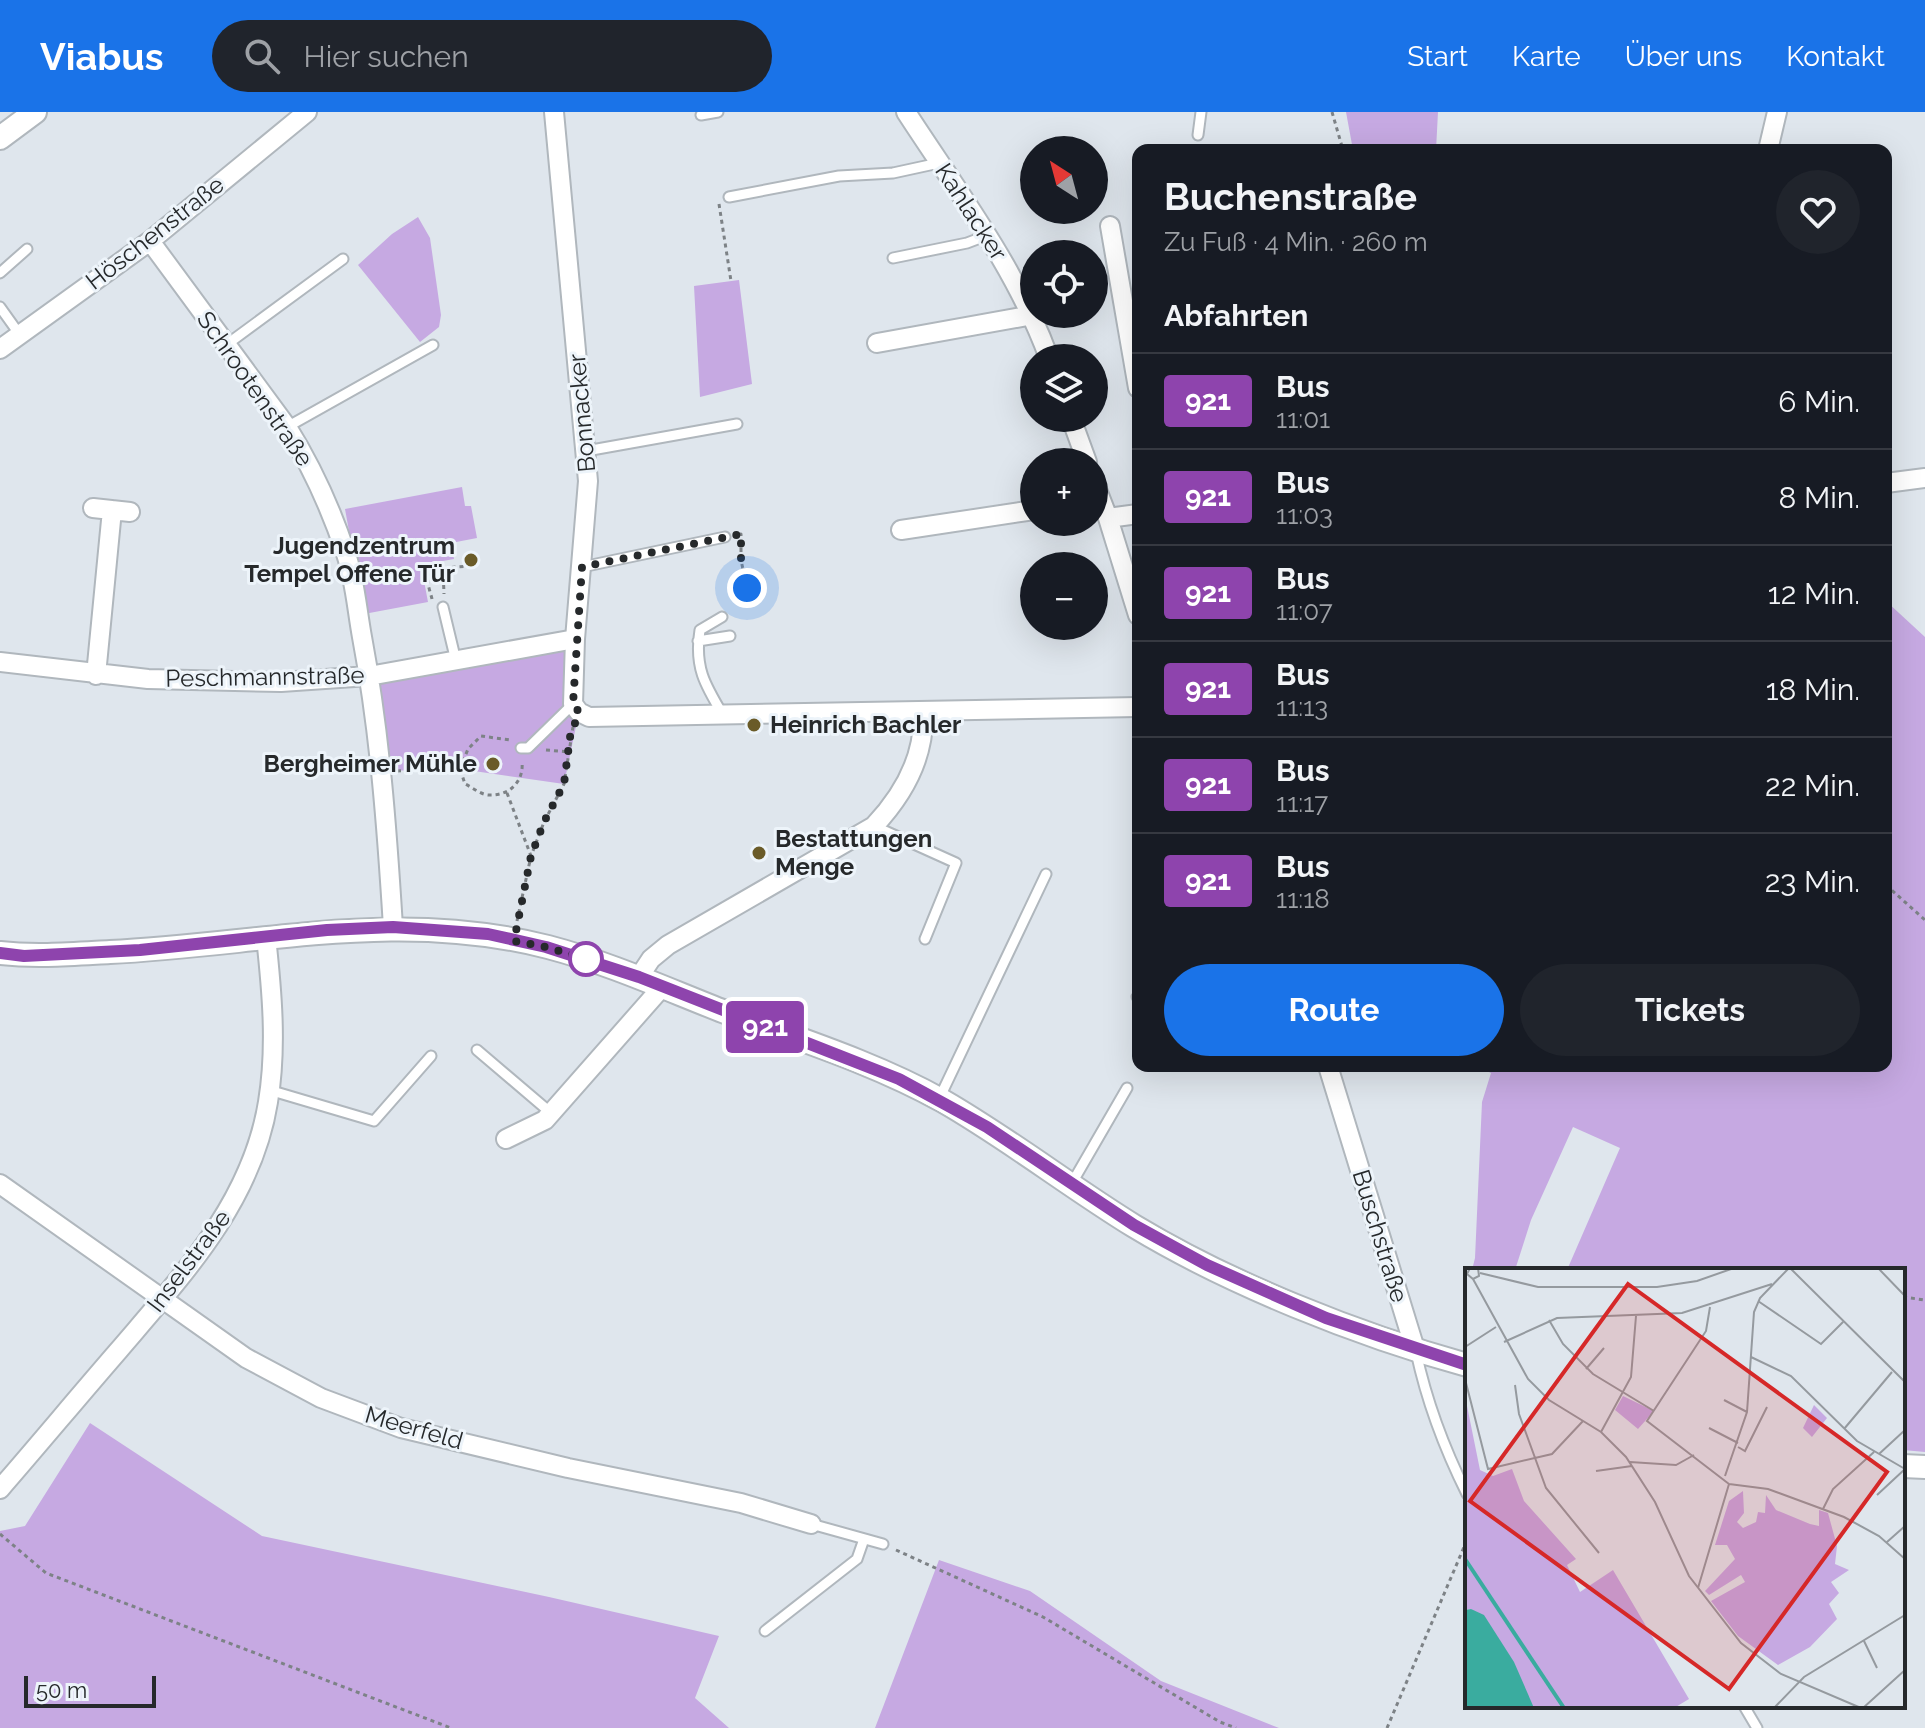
<!DOCTYPE html>
<html lang="de">
<head>
<meta charset="utf-8">
<style>
	:root { --surface:#171b24; --page:#20242c; --text:#f1f3f6; --muted:#9ea1a6; --line:#363941; --accent:#1a73e8 }
	body { margin:0; font-family:Raleway,sans-serif; background:var(--page); color:var(--text); height:100vh; display:flex; flex-direction:column; font-size:30px; white-space:nowrap }
	* { box-sizing:border-box; margin:0 }
	p { font-size:26px; color:var(--muted) }
	.icon { flex:none; width:44px; height:44px; fill:none; stroke:currentColor; stroke-width:2; stroke-linecap:round; stroke-linejoin:round }
	.map { position:relative; flex:1; overflow:hidden }
	.details { position:absolute; left:1132px; top:32px; width:760px; height:928px; display:flex; flex-direction:column; background:var(--surface); border-radius:16px; box-shadow:0 8px 32px #0002 }
	.details>* { flex:none }
	.badge { padding:0 16px; border-radius:6px; font-size:28px; line-height:52px }
	.needle { width:52px; rotate:324deg }
	.buttons { position:absolute; left:1020px; top:24px; display:grid; gap:16px }
	.buttons a { display:grid; place-items:center; width:88px; height:88px; border-radius:50%; background:var(--surface); box-shadow:0 8px 32px #0002; font-size:40px }
	.scale { position:absolute; left:24px; bottom:20px; width:132px; box-sizing:border-box; padding-left:8px; border:4px solid #26292b; border-top:0; font-size:22px; line-height:28px; white-space:nowrap; color:#26292b; -webkit-text-stroke:6px #edf4fa; paint-order:stroke }
	.you { position:absolute; width:40px; height:40px; margin:-20px; border:6px solid #fff; border-radius:50%; background:#1a73e8; box-shadow:0 0 0 12px #1a73e833 }
	.map>.badge { position:absolute; translate:-50% -50%; box-shadow:0 0 0 4px #fff }
	h2 { padding:0 32px; font-size:30px; line-height:72px }
	.round { display:grid; place-items:center; flex:none; width:84px; height:84px; border-radius:42px; background:var(--page) }
	.summary { display:flex; align-items:center; justify-content:space-between; height:136px; padding:0 32px }
	h1 { font-size:38px; font-weight:700; line-height:60px }
	.primary-button { display:flex; gap:16px; margin-top:auto; padding:16px 32px }
	.primary-button a { flex:1; height:92px; border-radius:48px; background:var(--accent); color:#fff; font-size:32px; font-weight:700; line-height:92px; text-align:center }
	.primary-button a+a { background:var(--page); color:var(--text) }
	ul { padding:0; list-style:none }
	li { display:flex; align-items:center; gap:24px; height:96px; padding:0 32px; border-top:2px solid var(--line) }
	li div { flex:1 }
	li b { display:block; font-size:30px }
	li em { font-style:normal }
	li .badge { min-width:88px; font-weight:700; text-align:center }
	header { display:flex; align-items:center; gap:48px; box-sizing:border-box; height:112px; padding:0 40px; background:var(--accent); color:#fff }
	header strong { font-size:38px }
	nav { display:flex; gap:44px; margin-inline-start:auto; font-size:28px }
	.search { width:560px; height:72px; background:var(--page); display:flex; align-items:center; gap:20px; box-sizing:border-box; padding:0 28px; border-radius:44px; color:var(--muted); font-size:30px }
	.map>svg:first-child { display:block }
	.green { fill:#c6a9e2 }
	.lines { fill:none; stroke-linecap:round; stroke-linejoin:round }
	.service-casing { stroke:#b0b7bd; stroke-width:13 }
	.minor-casing { stroke:#b0b7bd; stroke-width:22 }
	.tertiary-casing { stroke:#b0b7bd; stroke-width:26 }
	.path { stroke:#7d8286; stroke-width:3; stroke-dasharray:4 4; stroke-linecap:butt }
	.service { stroke:#fff; stroke-width:9 }
	.minor { stroke:#fff; stroke-width:18 }
	.tertiary { stroke:#fff; stroke-width:22 }
	.line-casing { stroke:#fff; stroke-width:18 }
	.line { stroke:#8e44ad; stroke-width:12 }
	.walk { stroke:#26292b; stroke-width:8; stroke-dasharray:0 14.4 }
	.poi-dot { fill:#6a5b28; stroke:#edf4fa; stroke-width:3 }
	.stop-dot { fill:#fff; stroke:#8e44ad; stroke-width:4 }
	.labels { text-anchor:middle; stroke-width:6; stroke-linejoin:round; paint-order:stroke }
	.street-label { font-size:24px; fill:#26292b; stroke:#edf4fa }
	.poi-label { font-size:24px; font-weight:bold; fill:#26292b; stroke:#edf4fa; text-anchor:end }
	.inset-river { fill:none; stroke:#3aac9f; stroke-width:4 }
	.inset-road { fill:none; stroke:#959a9f; stroke-width:2 }
	.view { fill:#d62828; fill-opacity:0.15; stroke:#d62828; stroke-width:4 }
	.inset-edge { fill:none; stroke:#26292b; stroke-width:4 }
</style>
</head>
<body>
<header>
<strong>Viabus</strong>
<div class="search"><svg class="icon" aria-label="search" viewBox="0 0 24 24"><circle cx="10" cy="10" r="6"/><path d="M15 15l6 6"/></svg>Hier suchen</div>
<nav><a>Start</a><a>Karte</a><a>Über uns</a><a>Kontakt</a></nav>
</header>
<div class="map">
<svg width="1925" height="1616" viewBox="0 0 1925 1616">
	<rect width="100%" height="100%" fill="#dfe6ed"/>
	<path class="green" d="M1346 0H1438L1436 38H1353Z
		M418 105 430 126 441 203 439 215 420 230 358 153 392 122Z
		M739 168 752 272 700 285 694 174Z
		M462 375 465 394H471L477 426 451 431 454 447 421 453 428 490 364 502 345 397Z
		M1886 489 1925 525V1340L1903 1338V1158H1567L1620 1036 1573 1015 1531 1108 1515 1158H1472L1475 1146 1482 990 1491 961 1477 954H1886Z
		M575 527 579 600 564 672 460 657 382 659 369 564Z
		M90 1311 262 1424 549 1485 719 1524 695 1586 729 1616H0V1419L25 1414Z
		M939 1448 1030 1479 1161 1569 1279 1616H875Z"/>
	<g class="lines">
		<defs>
			<path id="service" d="M701 3 718 0
				M1198 23 1201 0
				M729 85 839 64 893 61 939 51
				M893 146 967 131 988 123
				M0 161 27 137
				M0 195 20 223
				M226 233 343 147
				M287 315 433 233
				M586 339 737 312
				M582 455 725 425
				M443 495 456 549
				M722 505 700 518C694 555 705 573 723 603
				M698 529 730 524
				M521 636H528L573 592
				M874 714 956 751 925 827
				M1137 885 1138 886
				M477 938 551 1001
				M269 978 374 1009 431 944
				M939 987 1046 762
				M1072 1071 1127 976
				M1416 1240C1427 1291 1444 1336 1467 1382
				M811 1412 883 1432
				M765 1519 857 1447 864 1427
				M1744 1594 1757 1616"/>
			<path id="minor" d="M554 0 588 369 575 527 573 592 579 600 589 605 1138 595
				M906 0C958 80 1016 156 1049 246
				M1768 38 1777 0
				M1110 114 1138 276
				M150 129 287 315C312 355 331 397 346 442 355 468 357 498 362 525 380 621 387 718 393 815
				M877 231 1033 203
				M0 237 150 129 307 0
				M1071 306 1087 350
				M1094 370 1108 406 1138 503
				M1886 371 1925 366
				M93 396 130 400
				M1108 406 1138 402
				M901 418 1034 398
				M0 550 148 567 281 570 369 564 575 527
				M96 563 112 398
				M639 865 651 847 668 833 874 714C904 682 925 644 923 600
				M1328 954 1415 1237
				M506 1027 545 1008 663 874
				M0 1072 246 1246 321 1286 401 1316 568 1356 741 1391 811 1412
				M0 1377C40 1331 79 1284 119 1238 182 1164 252 1090 268 990 277 936 272 880 266 825"/>
			<path id="tertiary" d="M0 26 35 0
				M0 841C36 845 73 842 110 840 261 833 396 796 548 835 609 851 666 877 725 900 798 927 875 951 943 989 1009 1027 1069 1074 1134 1114 1230 1172 1358 1223 1467 1253
				M1903 1354 1925 1355"/>
		</defs>
		<use href="#service" class="service-casing"/>
		<use href="#minor" class="minor-casing"/>
		<use href="#tertiary" class="tertiary-casing"/>
		<path class="path" d="M1332 0 1343 38
			M719 92 731 169
			M443 457 444 482
			M736 479 747 476 741 448V422L736 423
			M432 487C431 482 427 472 428 467 431 454 462 455 472 454
			M546 638 570 640
			M460 657 468 637 481 624 510 628
			M397 659 460 657 465 672C472 675 481 683 489 683 509 684 524 670 522 650
			M507 681 531 744
			M1886 773 1925 808
			M517 809 531 744 544 710 564 672 573 615
			M1903 1185 1925 1188
			M0 1422 46 1461 451 1616
			M896 1438 1043 1505 1220 1610 1236 1616
			M1387 1616 1467 1428"/>
		<use href="#service" class="service"/>
		<use href="#minor" class="minor"/>
		<use href="#tertiary" class="tertiary"/>
	</g>
	<g class="lines">
		<defs>
			<path id="line" d="M0 841 24 844 140 838 327 818 393 815 488 822 546 835 639 865 899 967 987 1015 1134 1113 1207 1153 1326 1206 1467 1253"/>
		</defs>
		<use href="#line" class="line-casing"/>
		<use href="#line" class="line"/>
		<path class="walk" d="M586 847 546 835 514 829 531 744 544 710 564 672 570 625 579 600 573 592 582 455 741 422V448L747 476"/>
	</g>
	<g class="poi-dot">
		<circle cx="471" cy="448" r="8"/>
		<circle cx="754" cy="613" r="8"/>
		<circle cx="493" cy="652" r="8"/>
		<circle cx="759" cy="741" r="8"/>
	</g>
	<circle class="stop-dot" cx="586" cy="847" r="16"/>
	<g class="labels">
		<g class="street-label">
			<text transform="translate(971 100) rotate(57)" y="8">Kahlacker</text>
			<text transform="translate(155 121) rotate(-38)" y="8">Höschenstraße</text>
			<text transform="translate(255 277) rotate(55)" y="8">Schrootenstraße</text>
			<text transform="translate(582 301) rotate(-95)" y="8">Bonnacker</text>
			<text transform="translate(265 565) rotate(-1)" y="8">Peschmannstraße</text>
			<text transform="translate(1380 1124) rotate(73)" y="8">Buschstraße</text>
			<text transform="translate(189 1149) rotate(-53)" y="8">Inselstraße</text>
			<text transform="translate(414 1316) rotate(16)" y="8">Meerfeld</text>
		</g>
		<g class="poi-label">
			<text x="455" y="442">Jugendzentrum<tspan x="455" dy="28">Tempel Offene Tür</tspan></text>
			<text x="770" y="621" text-anchor="start">Heinrich Bachler</text>
			<text x="477" y="660">Bergheimer Mühle</text>
			<text x="775" y="735" text-anchor="start">Bestattungen<tspan x="775" dy="28">Menge</tspan></text>
		</g>
	</g>
	<g transform="translate(1465 1156)">
		<rect width="440" height="440" fill="#dfe6ed"/>
		<path d="M0 128 15 202 28 208 47 201 59 233 111 291 102 297 115 324 148 302 224 431 209 440H69L6 341 0 342ZM158 128 189 143 173 161 150 142ZM349 137 362 150 347 169 338 160ZM278 223 279 245 272 254 278 260 291 254 293 244 300 245 301 227 311 242 345 256 354 258V242L363 245 372 278 370 296 384 302 366 314 374 325 364 336 372 351 345 379 313 397 273 368 246 333 280 314 276 307 244 327 240 323 270 291 262 277H250L264 233Z" fill="#c6a9e2"/>
		<path d="M6 341 19 347 49 394 69 440H0V342Z" fill="#3aac9f"/>
		<path class="inset-river" d="M0 291 99 440"/>
		<path class="inset-road" d="M5 0 2 6 8 11 14 8 13 0M325 0 440 114M413 0 440 28M15 5 73 19H192L232 13 269 0M8 11 63 111 84 132 136 164 161 189 190 234 224 308 276 375 316 406 396 440M293 33 356 76 378 54M245 39 241 63 182 153 264 216M84 52 98 76 128 106 189 143M39 74 92 50 217 45 307 16M0 79 31 59M286 89 326 108 392 173 440 201M121 101 139 80M0 111 23 201 87 186 118 153M50 117 54 146 81 220 134 285M259 132 282 144M244 160 273 175M379 161 427 104M136 164 166 109 171 48M273 179 280 183 302 139M414 186 440 162M165 194 211 197 229 187M131 203 167 198M260 208 282 144 289 44 295 30 324 0M264 216 303 221 379 249 414 268 440 291M412 227 440 201M358 241 368 221 409 184M422 274 440 258M233 320 264 216M399 373 412 400M309 440 339 409 440 347M398 440 440 402"/>
		<path class="view" d="M163 16 422 204 264 421 5 233Z"/>
		<rect width="440" height="440" class="inset-edge"/>
	</g>
</svg>
<div class="buttons">
<a><svg class="needle" viewBox="-14 -14 28 28"><path d="M0-13l5 13h-10z" fill="#e53935"/><path d="M0 13l5-13h-10z" fill="#9ea1a6"/></svg></a>
<a><svg class="icon" aria-label="locate" viewBox="0 0 24 24"><circle cx="12" cy="12" r="6"/><path d="M12 2v4M12 18v4M2 12h4M18 12h4"/></svg></a>
<a><svg class="icon" aria-label="layers" viewBox="0 0 24 24"><path d="M12 4l9 5-9 5-9-5zM3 14l9 5 9-5"/></svg></a>
<a>+</a>
<a>−</a>
</div>
<div class="scale">50 m</div>
<div class="you" style="left:747px;top:476px"></div>
<b class="badge" style="left:765px;top:915px;background:#8e44ad;color:#fff">921</b>
<section class="details">
<div class="summary"><div><h1>Buchenstraße</h1><p>Zu Fuß · 4 Min. · 260 m</p></div><a class="round"><svg class="icon" aria-label="heart" viewBox="0 0 24 24"><path d="M12 20l-8-8c-3-5 5-10 8-4 3-6 11-1 8 4z"/></svg></a></div>
<h2>Abfahrten</h2>
<ul>
<li><span class="badge" style="background:#8e44ad;color:#fff">921</span><div><b>Bus</b><p>11:01</p></div><em>6 Min.</em></li>
<li><span class="badge" style="background:#8e44ad;color:#fff">921</span><div><b>Bus</b><p>11:03</p></div><em>8 Min.</em></li>
<li><span class="badge" style="background:#8e44ad;color:#fff">921</span><div><b>Bus</b><p>11:07</p></div><em>12 Min.</em></li>
<li><span class="badge" style="background:#8e44ad;color:#fff">921</span><div><b>Bus</b><p>11:13</p></div><em>18 Min.</em></li>
<li><span class="badge" style="background:#8e44ad;color:#fff">921</span><div><b>Bus</b><p>11:17</p></div><em>22 Min.</em></li>
<li><span class="badge" style="background:#8e44ad;color:#fff">921</span><div><b>Bus</b><p>11:18</p></div><em>23 Min.</em></li>
</ul>
<div class="primary-button"><a>Route</a><a>Tickets</a></div>
</section>
</div>
</body>
</html>
